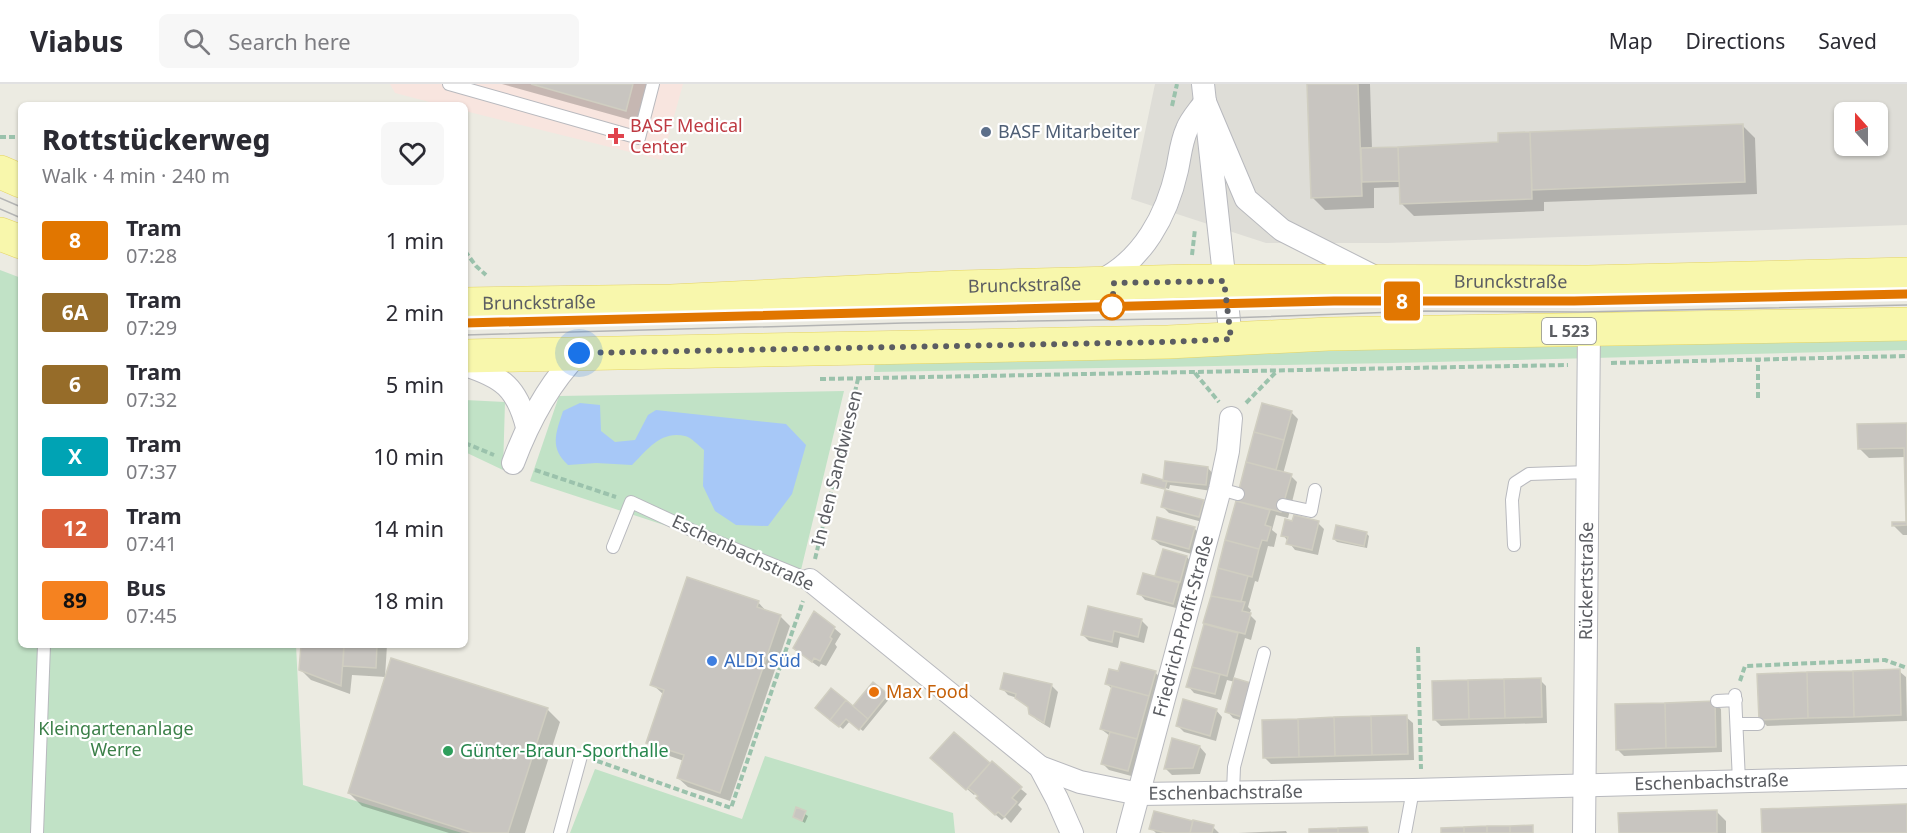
<!DOCTYPE html>
<html lang="en">
<head>
<meta charset="utf-8">
<style>
	:root { --surface:#fff; --page:#f7f7f7; --text:#2b2b33; --muted:#7c7c81; --line:#e1e1e2 }
	body { margin:0; font-family:"Noto Sans",sans-serif; background:var(--page); color:var(--text); height:100vh; display:flex; flex-direction:column; font-size:22px; white-space:nowrap }
	* { box-sizing:border-box; margin:0 }
	p { font-size:20px; color:var(--muted) }
	.icon { flex:none; width:33px; height:33px; fill:none; stroke:currentColor; stroke-width:2; stroke-linecap:round; stroke-linejoin:round }
	.map { position:relative; flex:1; overflow:hidden }
	.panel { position:absolute; left:18px; top:18px; width:450px; height:546px; display:flex; flex-direction:column; background:var(--surface); border-radius:9px; box-shadow:0 2px 4px #0004 }
	.panel>* { flex:none }
	.badge { padding:0 12px; border-radius:4px; font-size:21px; line-height:39px }
	.needle { width:39px; rotate:339deg }
	.tools { position:absolute; left:1834px; top:18px; display:grid; gap:12px }
	.tools a { display:grid; place-items:center; width:54px; height:54px; border-radius:9px; background:var(--surface); box-shadow:0 2px 4px #0004; font-size:30px }
	.you { position:absolute; width:30px; height:30px; margin:-15px; border:4px solid #fff; border-radius:50%; background:#1a73e8; box-shadow:0 0 0 9px #1a73e833 }
	.map>.badge { position:absolute; translate:-50% -50%; box-shadow:0 0 0 3px #fff }
	.round { display:grid; place-items:center; flex:none; width:63px; height:63px; border-radius:9px; background:var(--page) }
	.head { display:flex; align-items:center; justify-content:space-between; height:102px; padding:0 24px }
	h1 { font-size:28px; font-weight:800; line-height:45px }
	ul { padding:0; list-style:none }
	li { display:flex; align-items:center; gap:18px; height:72px; padding:0 24px }
	li div { flex:1 }
	li b { display:block; font-size:22px }
	li em { font-style:normal }
	li .badge { min-width:66px; font-weight:700; text-align:center }
	header { display:flex; align-items:center; gap:36px; box-sizing:border-box; height:84px; padding:0 30px; background:var(--surface); border-bottom:2px solid var(--line) }
	header strong { font-size:28px }
	nav { display:flex; gap:33px; margin-inline-start:auto; font-size:21px }
	.search { width:420px; height:54px; background:var(--page); display:flex; align-items:center; gap:15px; box-sizing:border-box; padding:0 21px; border-radius:9px; color:var(--muted); font-size:22px }
	.map>svg:first-child { display:block }
	.industrial { fill:#deddd7; fill-rule:evenodd }
	.medical { fill:#f8e5df }
	.green { fill:#c1e2c6 }
	.water { fill:#a7c8f7 }
	.shadow { fill:#0003 }
	.building { fill:#c8c5c0; stroke:#d0cec1; stroke-width:1.5 }
	.lines { fill:none; stroke-linecap:round; stroke-linejoin:round }
	.service-casing { stroke:#b8b9be; stroke-width:14 }
	.minor-casing { stroke:#b8b9be; stroke-width:24 }
	.primary-casing { stroke:#e5d463; stroke-width:34 }
	.path { stroke:#9bc2ac; stroke-width:4; stroke-dasharray:6 3; stroke-linecap:butt }
	.service { stroke:#fff; stroke-width:12 }
	.minor { stroke:#fff; stroke-width:22 }
	.primary { stroke:#f8f7ac; stroke-width:33 }
	.tram { stroke:#b3b4b4; stroke-width:1.5 }
	.line-casing { stroke:#fff; stroke-width:14 }
	.line { stroke:#e17600; stroke-width:9 }
	.walk { stroke:#5b5d62; stroke-width:6; stroke-dasharray:0 10.8 }
	.service-dot { fill:#5c6f8a; stroke:#fff; stroke-width:2 }
	.health-dot { fill:#e0444e; stroke:#fff; stroke-width:2 }
	.stop-dot { fill:#fff; stroke:#e17600; stroke-width:3 }
	.shop-dot { fill:#3f7fe0; stroke:#fff; stroke-width:2 }
	.food-dot { fill:#e8710a; stroke:#fff; stroke-width:2 }
	.leisure-dot { fill:#2e9e5b; stroke:#fff; stroke-width:2 }
	.labels { text-anchor:middle; stroke-width:4.5; stroke-linejoin:round; paint-order:stroke }
	.shield { fill:#fff; stroke:#8c8e91; stroke-width:1.5 }
	.shield-label { font-size:16px; font-weight:bold; fill:#5b5d62 }
	.health-label { font-size:18px; fill:#be3a42; stroke:#fff; text-anchor:start }
	.service-label { font-size:18px; fill:#4e5e75; stroke:#fff; text-anchor:start }
	.street-label { font-size:18px; fill:#5b5d62; stroke:#fff }
	.shop-label { font-size:18px; fill:#366cbe; stroke:#fff; text-anchor:start }
	.food-label { font-size:18px; fill:#c56008; stroke:#fff; text-anchor:start }
	.park-label { font-size:18px; fill:#3c8049; stroke:#fff }
	.leisure-label { font-size:18px; fill:#27864d; stroke:#fff; text-anchor:start }
</style>
</head>
<body>
<header>
<strong>Viabus</strong>
<div class="search"><svg class="icon" aria-label="search" viewBox="0 0 24 24"><circle cx="10" cy="10" r="6"/><path d="M15 15l6 6"/></svg>Search here</div>
<nav><a>Map</a><a>Directions</a><a>Saved</a></nav>
</header>
<div class="map">
<svg width="1907" height="749" viewBox="0 0 1907 749">
	<rect width="100%" height="100%" fill="#ecebe2"/>
	<path class="industrial" d="M1155 0H1907V141L1387 159H1266L1131 115ZM1845 28H1878V62H1845Z"/>
	<path class="medical" d="M390 0H683L662 76 465 27V21H441L395 9Z"/>
	<path class="green" d="M0 186 21 194V561H296L303 701 462 749H0Z
		M1907 253V266L1393 279 874 288 875 273Z
		M844 307 801 486 530 397 559 312Z
		M465 316 505 318 503 386 465 368Z
		M765 672 953 729 955 749H570L595 685 742 735Z"/>
	<path class="water" d="M580 319 600 321 601 347 615 358 635 356 648 331 656 326 786 340 806 361 792 410 768 442 736 441 715 427 703 402 704 366C699 362 691 353 685 352 661 346 647 366 632 381L596 379 568 381C549 364 556 349 563 327Z"/>
	<path class="shadow" d="M502 0H649L638 38Z
		M1308 0H1370L1372 65 1500 60 1499 51 1742 41 1755 54 1757 110 1544 118V127L1414 132 1401 119 1400 103 1374 104V124L1325 126 1312 113Z
		M1263 321 1291 328 1298 335 1283 390 1291 392 1297 398 1288 434 1276 431 1272 446 1277 450 1274 463 1268 462 1258 498 1255 497 1248 523 1251 526 1249 530 1256 537 1251 556 1245 554 1233 596 1250 600 1249 639 1233 634 1227 627 1235 598 1227 596 1221 616 1194 609 1188 602Z
		M1907 340V422L1906 373 1869 374 1859 364Z
		M1208 384 1214 391 1212 407 1170 401 1169 405 1144 398H1165Z
		M1203 418 1210 424 1206 439 1169 429 1163 423Z
		M1318 439 1324 445 1318 471 1295 466 1283 451Z
		M1907 439V451H1903L1893 441Z
		M1194 444 1201 451 1195 471 1160 461 1153 455Z
		M1366 449 1369 452 1367 464 1337 458 1334 455Z
		M1164 467 1187 473 1193 480 1180 525 1145 516 1139 509 1156 494Z
		M758 518 767 528 780 532 790 542 730 717 688 703 678 694 684 677 658 668 648 658 664 611 652 600Z
		M1089 523 1142 537 1148 543 1144 559 1120 553 1118 564 1089 557 1083 551Z
		M834 544 841 550 835 560 837 563 826 582 821 580 819 583 801 570Z
		M303 561H387L385 593 392 576 548 626 560 638 525 749H449L362 722 349 709 386 593 352 591 350 610 311 596 301 586Z
		M1899 587 1906 593 1907 637 1767 642 1760 635Z
		M1155 588 1161 595 1135 693 1109 686 1103 680 1110 652 1101 645 1112 605 1107 600Z
		M1540 596 1546 602 1547 639 1441 642 1434 635Z
		M873 600 890 614 863 647 850 637 843 645 820 626 853 625Z
		M1051 601 1058 608 1050 644 1037 636 1031 630 1030 625 1017 614 1008 611 1002 604Z
		M1714 618 1721 625 1722 668 1624 672 1617 665Z
		M1216 626 1222 633 1216 657 1184 648 1178 642Z
		M1406 633 1413 639 1414 676 1271 680 1264 673Z
		M954 650 1027 710 1018 721 1022 725 1011 739 1005 733 1002 736 984 721 979 712 976 709 974 711 939 681Z
		M1173 656 1200 663 1206 670 1200 690 1172 691 1166 685Z
		M797 725 808 732 805 739 794 733Z
		M1716 727 1726 737V749H1620V730Z
		M1213 743 1219 749H1156L1151 744Z
		M1286 747 1287 749H1238Z"/>
	<path class="building" d="M531 0H633L626 27Z
		M1307 0H1358L1362 112 1311 114Z
		M1743 40 1745 98 1532 106 1530 48Z
		M1530 48 1532 115 1400 120 1398 63 1498 58V49Z
		M1398 63 1399 97 1362 98 1361 64Z
		M1262 319 1292 327 1284 356 1254 348Z
		M1907 339V441L1892 442V438H1906L1904 364 1858 365 1857 340Z
		M1254 348 1284 356 1276 386 1246 378Z
		M1165 377 1208 383 1206 401 1163 397Z
		M1246 378 1292 390 1281 428 1236 417Z
		M1143 390 1167 397 1165 405 1141 399Z
		M1165 406 1204 416 1199 433 1161 423Z
		M1236 417 1270 426 1265 441 1271 443 1267 457 1262 456 1259 465 1225 456Z
		M1294 431 1319 437 1312 466 1286 460 1288 453 1281 452 1285 435 1292 437Z
		M1157 433 1195 443 1189 465 1152 455Z
		M1336 441 1367 448 1364 462 1333 455Z
		M1225 456 1259 465 1252 493 1218 484Z
		M1163 465 1187 472 1180 498 1155 492Z
		M1218 484 1248 492 1241 518 1211 512Z
		M1143 489 1179 499 1173 520 1137 510Z
		M687 493 759 517 757 523 781 531 720 709 677 694 684 671 646 659 664 606 650 601Z
		M1211 512 1245 518 1242 527 1251 529 1245 550 1203 539Z
		M1088 522 1142 535 1138 553 1114 547 1112 558 1081 551Z
		M814 527 835 543 830 553 832 555 820 577 814 574 812 578 793 564Z
		M1204 540 1238 549 1227 592 1192 583Z
		M301 561H344L341 602 299 586Z
		M344 561H377L376 584 343 582Z
		M391 574 548 624 508 749H473L348 709Z
		M1121 578 1156 587 1149 612 1105 600 1109 585 1118 587Z
		M1192 583 1220 590 1215 610 1186 603Z
		M1900 585 1901 631 1854 633 1853 587Z
		M1853 587 1854 633 1808 634 1807 588Z
		M1807 588 1808 634 1759 636 1757 590Z
		M1004 589 1052 600 1044 639 1029 630 1028 623 1015 614 1016 610 1000 605Z
		M1234 594 1251 599 1242 633 1225 628Z
		M1541 594 1542 633 1505 634 1504 595Z
		M1504 595 1505 634 1469 635 1468 596Z
		M1468 596 1469 635 1433 636 1432 597Z
		M873 598 888 610 868 635 853 622Z
		M1112 602 1149 612 1137 655 1100 645Z
		M831 604 846 616 830 636 815 624Z
		M1183 615 1217 625 1210 652 1176 642Z
		M846 616 868 635 859 646 846 635 839 643 830 636Z
		M1715 617 1716 663 1666 664 1665 619Z
		M1665 619 1666 664 1616 666 1615 620Z
		M1407 631 1408 670 1372 671 1371 632Z
		M1371 632 1372 671 1335 672 1334 633Z
		M1334 633 1335 672 1299 673 1298 635Z
		M1298 635 1299 673 1263 674 1262 636Z
		M954 648 990 679 966 706 930 674Z
		M1110 648 1137 655 1128 687 1101 680Z
		M1172 654 1200 662 1193 684 1164 685Z
		M992 677 1022 703 1012 714 1017 718 1004 733 998 728 995 731 976 714 978 712 968 704Z
		M1907 720V749H1762L1761 725Z
		M796 723 806 727 802 737 793 733Z
		M1717 726V749H1619L1618 729Z
		M1154 727 1193 737 1190 749H1166L1149 745Z
		M1193 736 1214 741 1212 749H1190Z
		M1533 741V749H1510V742Z
		M1487 742H1510V749H1487Z
		M1487 742V749H1464V743Z
		M1367 743 1368 749H1338V744Z
		M1464 743V749H1441V744Z
		M1338 744V749H1309V745Z"/>
	<g class="lines">
		<defs>
			<path id="service" d="M449 0 639 54 653 0
				M1220 405 1238 410
				M1283 421 1311 427 1315 406
				M1514 461 1512 416 1515 399 1529 390 1589 388
				M613 463 631 418 713 456 810 496
				M1735 611 1739 697
				M1717 617 1736 616
				M1737 640H1758
				M1233 708 1234 683 1264 569
				M37 749 44 561
				M560 749 581 672
				M1405 749 1413 706"/>
			<g id="minor">
				<path d="M1203 0 1231 255"/>
				<path d="M1205 18 1246 115 1282 146 1377 194"/>
				<path d="M1100 197C1143 176 1167 131 1177 86 1180 72 1181 58 1187 45 1191 35 1199 27 1205 18"/>
				<path d="M465 281C503 293 517 304 527 343"/>
				<path d="M513 379C528 339 549 299 579 269"/>
				<path id="s1" d="M810 496 1040 683 1080 698 1139 710 1413 706 1907 693"/>
				<path d="M1040 683 1057 715 1072 749"/>
				<path id="s2" d="M1128 749 1220 405 1228 367 1231 334"/>
				<path id="s3" d="M1584 749 1589 246"/>
			</g>
			<g id="primary">
				<path d="M0 88 21 97"/>
				<path d="M0 150 21 158"/>
				<path id="s4" d="M465 220 671 217 961 203 1192 197 1588 198 1907 190"/>
				<path d="M465 272 1168 258 1328 250 1907 240"/>
			</g>
		</defs>
		<use href="#service" class="service-casing"/>
		<use href="#minor" class="minor-casing"/>
		<use href="#primary" class="primary-casing"/>
		<path class="path" d="M1172 22 1177 0
			M0 53H21
			M465 167 476 182 486 191
			M1192 171 1195 145
			M1611 279 1907 272
			M1195 289 1219 318
			M820 295 1568 281
			M1758 314V276
			M1246 319 1276 288
			M465 359 494 371
			M535 386 616 413
			M815 475 858 295
			M1418 563 1421 685
			M1740 597 1745 582 1885 576 1907 584
			M597 677 731 724 803 517"/>
		<use href="#service" class="service"/>
		<use href="#minor" class="minor"/>
		<use href="#primary" class="primary"/>
		<path class="tram" d="M0 114 21 123
			M0 125 21 134
			M465 239 1334 217H1574L1907 210
			M465 251 904 239 1228 234 1425 227 1581 228 1907 221"/>
	</g>
	<g class="lines">
		<defs>
			<path id="line" d="M465 239 1334 217H1574L1907 210"/>
		</defs>
		<use href="#line" class="line-casing"/>
		<use href="#line" class="line"/>
		<path class="walk" d="M579 269 1168 258 1231 255 1224 197 1114 199 1112 223"/>
	</g>
	<circle class="service-dot" cx="986" cy="48" r="6"/>
	<path class="health-dot" d="M613 43h6v6h6v6h-6v6h-6v-6h-6v-6h6z"/>
	<circle class="stop-dot" cx="1112" cy="223" r="12"/>
	<circle class="shop-dot" cx="712" cy="577" r="6"/>
	<circle class="food-dot" cx="874" cy="608" r="6"/>
	<circle class="leisure-dot" cx="448" cy="667" r="6"/>
	<g class="labels">
		<rect class="shield" x="1542" y="234" width="54" height="26" rx="4.5"/>
		<g class="shield-label">
			<text x="1569" y="253">L 523</text>
		</g>
		<g class="health-label">
			<text x="630" y="48">BASF Medical<tspan x="630" dy="21">Center</tspan></text>
		</g>
		<g class="service-label">
			<text x="998" y="54">BASF Mitarbeiter</text>
		</g>
		<g class="street-label">
			<text dy="6" stroke="none"><textPath href="#s4" startOffset="1046">Brunckstraße</textPath></text>
			<text dy="6" stroke="none"><textPath href="#s4" startOffset="560">Brunckstraße</textPath></text>
			<text dy="6" stroke="none"><textPath href="#s4" startOffset="74">Brunckstraße</textPath></text>
			<text transform="translate(837 384) rotate(-76)" y="6">In den Sandwiesen</text>
			<text transform="translate(743 469) rotate(25)" y="6">Eschenbachstraße</text>
			<text dy="6" stroke="none"><textPath href="#s3" startOffset="252">Rückertstraße</textPath></text>
			<text dy="6" stroke="none"><textPath href="#s2" startOffset="214">Friedrich-Profit-Straße</textPath></text>
			<text dy="6" stroke="none"><textPath href="#s1" startOffset="972">Eschenbachstraße</textPath></text>
			<text dy="6" stroke="none"><textPath href="#s1" startOffset="486">Eschenbachstraße</textPath></text>
		</g>
		<g class="shop-label">
			<text x="724" y="583">ALDI Süd</text>
		</g>
		<g class="food-label">
			<text x="886" y="614">Max Food</text>
		</g>
		<g class="park-label">
			<text x="116" y="651">Kleingartenanlage<tspan x="116" dy="21">Werre</tspan></text>
		</g>
		<g class="leisure-label">
			<text x="460" y="673">Günter-Braun-Sporthalle</text>
		</g>
	</g>
</svg>
<div class="tools">
<a><svg class="needle" viewBox="-14 -14 28 28"><path d="M0-13l5 13h-10z" fill="#e53935"/><path d="M0 13l5-13h-10z" fill="#7c7c81"/></svg></a>
</div>
<div class="you" style="left:579px;top:269px"></div>
<b class="badge" style="left:1402px;top:217px;background:#e17600;color:#fff">8</b>
<section class="panel">
<div class="head"><div><h1>Rottstückerweg</h1><p>Walk · 4 min · 240 m</p></div><a class="round"><svg class="icon" aria-label="heart" viewBox="0 0 24 24"><path d="M12 20l-8-8c-3-5 5-10 8-4 3-6 11-1 8 4z"/></svg></a></div>
<ul>
<li><span class="badge" style="background:#e17600;color:#fff">8</span><div><b>Tram</b><p>07:28</p></div><em>1 min</em></li>
<li><span class="badge" style="background:#966c29;color:#fff">6A</span><div><b>Tram</b><p>07:29</p></div><em>2 min</em></li>
<li><span class="badge" style="background:#966c29;color:#fff">6</span><div><b>Tram</b><p>07:32</p></div><em>5 min</em></li>
<li><span class="badge" style="background:#00a3b4;color:#fff">X</span><div><b>Tram</b><p>07:37</p></div><em>10 min</em></li>
<li><span class="badge" style="background:#da603b;color:#fff">12</span><div><b>Tram</b><p>07:41</p></div><em>14 min</em></li>
<li><span class="badge" style="background:#f58220;color:#111">89</span><div><b>Bus</b><p>07:45</p></div><em>18 min</em></li>
</ul>
</section>
</div>
</body>
</html>
